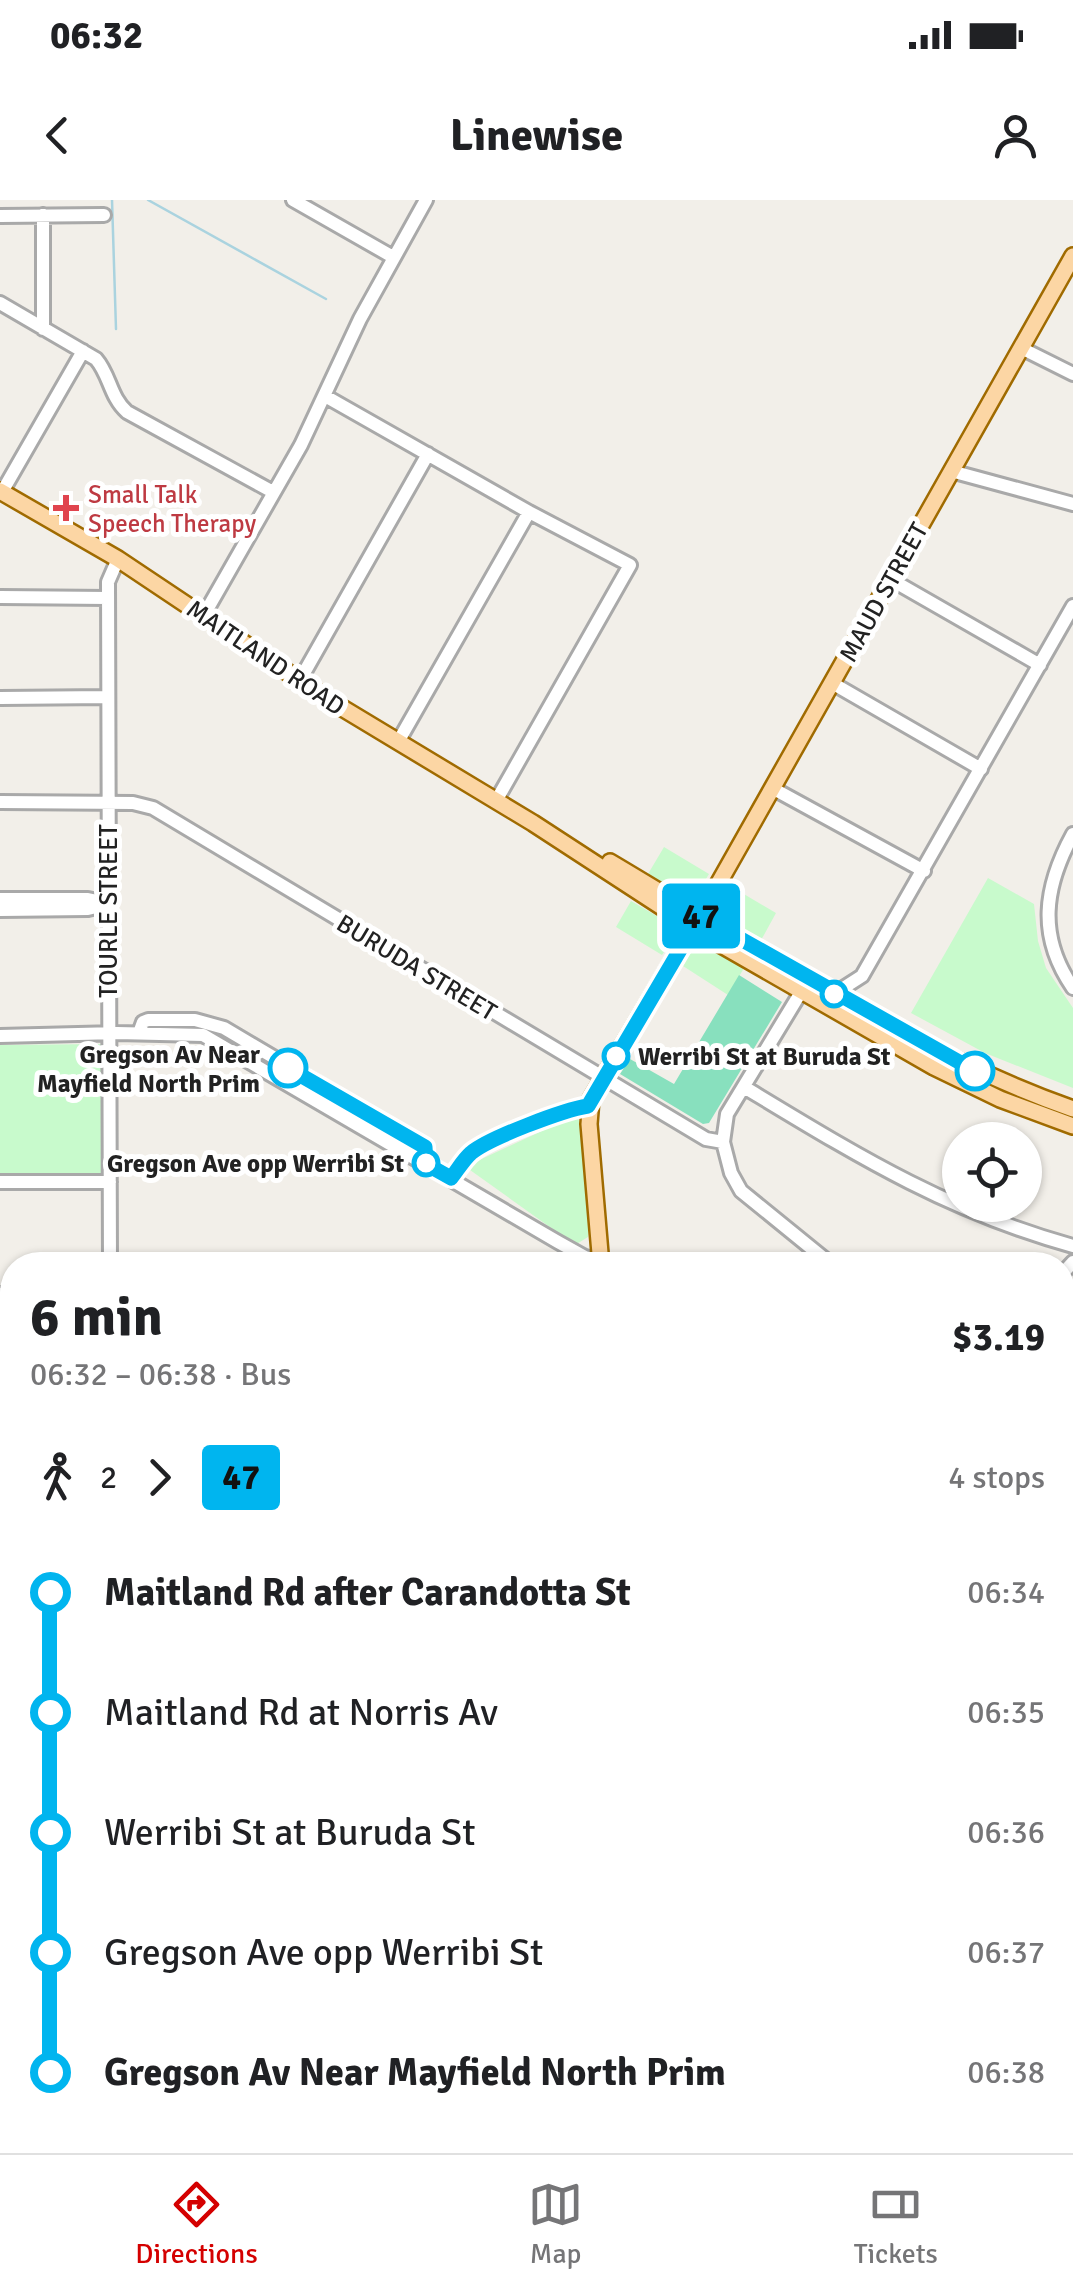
<!DOCTYPE html>
<html lang="en">
<head>
<meta charset="utf-8">
<style>
	:root { --surface:#fff; --page:#f2f2f2; --text:#202124; --muted:#757577; --line:#e0e0e0; --accent:#d40000 }
	body { margin:0; font-family:Signika,sans-serif; background:var(--page); color:var(--text); height:100vh; display:flex; flex-direction:column; font-size:38px; white-space:nowrap }
	* { box-sizing:border-box; margin:0 }
	p { font-size:32px; color:var(--muted) }
	.icon { flex:none; width:55px; height:55px; fill:none; stroke:currentColor; stroke-width:2; stroke-linecap:round; stroke-linejoin:round }
	.map { position:relative; flex:1; overflow:hidden }
	.sheet { position:absolute; left:0px; top:1052px; width:1075px; height:902px; display:flex; flex-direction:column; background:var(--surface); border-radius:40px 40px 0 0; box-shadow:0 2px 8px #0004 }
	.sheet>* { flex:none }
	.badge { padding:0 20px; border-radius:8px; font-size:35px; line-height:65px }
	.controls { position:absolute; left:942px; top:922px; display:grid; gap:20px }
	.controls a { display:grid; place-items:center; width:100px; height:100px; border-radius:50%; background:var(--surface); box-shadow:0 2px 8px #0004; font-size:50px }
	.map>.badge { position:absolute; translate:-50% -50%; box-shadow:0 0 0 5px #fff }
	.legs { display:flex; align-items:center; gap:15px; height:110px; padding:0 30px; font-size:32px }
	.legs p { margin-inline-start:auto }
	.headline { display:flex; align-items:center; justify-content:space-between; height:170px; padding:0 30px }
	h1 { font-size:55px; font-weight:700; line-height:75px }
	ul { padding:0 30px; list-style:none }
	li { display:flex; align-items:center; gap:35px; height:120px; font-size:38px }
	li i { display:grid; place-items:center; width:15px; height:100%; margin:0 12px; background:currentColor }
	li i::after { content:''; width:25px; height:25px; margin:-12px; border:8px solid; border-radius:50%; background:var(--surface) }
	li p { margin-inline-start:auto }
	li:first-child i { background:linear-gradient(#0000 50%,currentColor 0) }
	li:last-child i { background:linear-gradient(currentColor 50%,#0000 0) }
	.status { display:flex; justify-content:space-between; align-items:center; height:70px; padding:0 50px; background:var(--surface); direction:ltr }
	.status svg { height:28px; fill:currentColor }
	header { display:flex; justify-content:space-between; align-items:center; height:130px; padding:0 30px; background:var(--surface); font-size:45px; font-weight:700 }
	.tab-bar { display:flex; justify-content:space-around; align-items:center; height:140px; border-top:2px solid var(--line); background:var(--surface); font-size:28px; color:var(--muted) }
	.tab-bar a { display:grid; justify-items:center; gap:5px }
	.tab-bar .current { color:var(--accent) }
	.map>svg:first-child { display:block }
	.grass { fill:#cdebb0 }
	.park { fill:#c8facc }
	.pitch { fill:#88e0be }
	.water { fill:#aad3df }
	.lines { fill:none; stroke-linecap:round; stroke-linejoin:round }
	.stream { stroke:#aad3df; stroke-width:2.5 }
	.minor-casing { stroke:#a9a9a9; stroke-width:18 }
	.major-casing { stroke:#a06b00; stroke-width:20 }
	.highway-casing { stroke:#dc2a67; stroke-width:22 }
	.minor { stroke:#fff; stroke-width:12 }
	.major { stroke:#fcd6a4; stroke-width:15 }
	.highway { stroke:#e892a2; stroke-width:18 }
	.rail-casing { stroke:#707070; stroke-width:6 }
	.rail { stroke:#fff; stroke-width:2.5; stroke-dasharray:8; stroke-linecap:butt }
	.line-1-casing { stroke:#fff; stroke-width:22 }
	.line-1 { stroke:#00b5ef; stroke-width:15 }
	.health-dot { fill:#e0444e; stroke:#fff; stroke-width:4 }
	.stop-1-dot { fill:#fff; stroke:#00b5ef; stroke-width:5 }
	.labels { text-anchor:middle; stroke-width:10; stroke-linejoin:round; paint-order:stroke }
	.health-label { font-size:25px; fill:#be3a42; stroke:#fff; text-anchor:start }
	.street-label { font-size:25px; fill:#222; stroke:#fff }
	.stop-label { font-size:25px; font-weight:bold; fill:#222; stroke:#fff; text-anchor:end }
</style>
</head>
<body>
<div class="status"><b>06:32</b><svg viewBox="0 0 49 12"><path d="M0 12V9h3v3zM5 12V6h3v6zM10 12V3h3v9zM15 12V0h3v12zM26 1h20v11H26zM47 4h2v5h-2z"/></svg></div>
<header><svg class="icon" aria-label="back" viewBox="0 0 24 24"><path d="M15 5l-7 7 7 7"/></svg>Linewise<svg class="icon" aria-label="person" viewBox="0 0 24 24"><circle cx="12" cy="8" r="4"/><path d="M4 21q1-7 8-7t8 7"/></svg></header>
<div class="map">
<svg width="1073" height="1953" viewBox="0 0 1073 1953">
	<rect width="100%" height="100%" fill="#f2efe9"/>
	<path class="grass" d="M1073 1492V1601L1063 1596 1062 1512Z"/>
	<path class="park" d="M664 647 709 674 695 697 683 694 648 674Z
		M988 678 1034 704 1038 741 1046 768 1073 808V888L985 853 911 813Z
		M732 687 776 713 760 742 720 716 718 710Z
		M631 701 674 726V737L662 755 616 727Z
		M706 744 747 763 728 795 683 766 693 749Z
		M104 844V976L0 977V845Z
		M576 915 581 924 589 1027 588 1037 575 1045 470 970 475 962Z
		M1073 1229V1416L1063 1411 1062 1248Z"/>
	<path class="pitch" d="M739 775 782 802 709 923 703 924 620 874 630 859 674 884Z"/>
	<path class="water" d="M832 1943H905L916 1953H838Z"/>
	<g class="lines">
		<path class="stream" d="M112 0 116 129
			M148 0 326 99"/>
		<defs>
			<path id="minor" d="M293 0 393 57
				M43 15V129
				M0 16 104 15
				M0 103 96 159C110 175 110 197 127 212L273 292
				M1021 148 1073 174
				M325 196 529 312 630 365 496 601
				M951 271 1073 304
				M2 292 83 151
				M890 379 1040 465
				M0 397 108 398
				M204 415 301 245 360 119 426 0
				M300 480 428 254
				M832 483 981 569
				M0 498 108 497
				M398 542 529 312
				M772 588 924 671
				M0 602 133 603 153 608 706 939 723 942
				M1073 634C1044 687 1037 736 1073 788
				M0 699H88L107 703
				M0 710 88 709 109 704
				M801 792 727 914 723 942 731 973 741 991 832 1065
				M834 794 862 776 1073 406
				M139 833 143 822 148 820H195L224 828 425 947 426 964
				M0 836 117 833 203 835 558 1042 585 1057 612 1065
				M744 887C855 954 946 1011 1073 1046
				M451 978C457 971 463 960 471 953 489 937 563 910 588 906
				M0 982H110
				M110 1065 108 382 118 359
				M1062 1074 1073 1062
				M0 1094 12 1093
				M1062 1221 1073 1208
				M1062 1603 1073 1608
				M1059 1942 1072 1953
				M691 1953V1942"/>
			<path id="major" d="M0 291 118 359 329 500 533 623 711 739 934 867 1000 899 1073 926
				M610 662C760 751 908 850 1073 909
				M601 1065 589 924 591 899 708 702 1073 56
				M130 1953V1942
				M146 1953V1942"/>
			<path id="highway" d="M0 1193H12
				M0 1211H12
				M1062 1441 1073 1446
				M1062 1458 1073 1463
				M1062 1489 1073 1482"/>
		</defs>
		<use href="#minor" class="minor-casing"/>
		<use href="#major" class="major-casing"/>
		<use href="#highway" class="highway-casing"/>
		<use href="#minor" class="minor"/>
		<use href="#major" class="major"/>
		<use href="#highway" class="highway"/>
		<defs>
			<path id="rail" d="M0 1835H12"/>
		</defs>
		<use href="#rail" class="rail-casing"/>
		<use href="#rail" class="rail"/>
	</g>
	<g class="lines">
		<defs>
			<path id="line-1" d="M288 868 425 947 426 964 451 978C457 971 463 960 471 953 489 938 563 910 588 906L700 716 975 871"/>
		</defs>
		<use href="#line-1" class="line-1-casing"/>
		<use href="#line-1" class="line-1"/>
	</g>
	<path class="health-dot" d="M61 293h10v10h10v10h-10v10h-10v-10h-10v-10h10z"/>
	<g class="stop-1-dot">
		<circle cx="834" cy="794" r="12"/>
		<circle cx="616" cy="856" r="12"/>
		<circle cx="288" cy="868" r="18"/>
		<circle cx="975" cy="871" r="18"/>
		<circle cx="426" cy="963" r="12"/>
	</g>
	<g class="labels">
		<g class="health-label">
			<text x="88" y="303">Small Talk<tspan x="88" dy="29">Speech Therapy</tspan></text>
		</g>
		<g class="street-label">
			<text transform="translate(883 392) rotate(-61)" y="9">MAUD STREET</text>
			<text transform="translate(266 457) rotate(34)" y="9">MAITLAND ROAD</text>
			<text transform="translate(108 711) rotate(-90)" y="9">TOURLE STREET</text>
			<text transform="translate(417 767) rotate(31)" y="9">BURUDA STREET</text>
		</g>
		<g class="stop-label">
			<text x="260" y="863">Gregson Av Near<tspan x="260" dy="29">Mayfield North Prim</tspan></text>
			<text x="638" y="865" text-anchor="start">Werribi St at Buruda St</text>
			<text x="404" y="972">Gregson Ave opp Werribi St</text>
		</g>
	</g>
</svg>
<div class="controls">
<a><svg class="icon" aria-label="locate" viewBox="0 0 24 24"><circle cx="12" cy="12" r="6"/><path d="M12 2v4M12 18v4M2 12h4M18 12h4"/></svg></a>
</div>
<b class="badge" style="left:701px;top:716px;background:#00b5ef;color:#111">47</b>
<section class="sheet">
<div class="headline"><div><h1>6 min</h1><p>06:32 – 06:38 · Bus</p></div><b>$3.19</b></div>
<div class="legs"><svg class="icon" aria-label="walk" viewBox="0 0 24 24"><circle cx="13" cy="4" r="2"/><path d="M13 8l-2 6 4 7M11 14l-3 7M7 12l3-4h3l4 4"/></svg>2<svg class="icon" aria-label="forward" viewBox="0 0 24 24"><path d="M9 5l7 7-7 7"/></svg><b class="badge" style="background:#00b5ef;color:#111">47</b><p>4 stops</p></div>
<ul>
<li><i style="color:#00b5ef"></i><b>Maitland Rd after Carandotta St</b><p>06:34</p></li>
<li><i style="color:#00b5ef"></i><span>Maitland Rd at Norris Av</span><p>06:35</p></li>
<li><i style="color:#00b5ef"></i><span>Werribi St at Buruda St</span><p>06:36</p></li>
<li><i style="color:#00b5ef"></i><span>Gregson Ave opp Werribi St</span><p>06:37</p></li>
<li><i style="color:#00b5ef"></i><b>Gregson Av Near Mayfield North Prim</b><p>06:38</p></li>
</ul>
</section>
</div>
<nav class="tab-bar">
<a class="current"><svg class="icon" aria-label="directions" viewBox="0 0 24 24"><path d="M12 3l9 9-9 9-9-9zM9 14v-3h6M13 9l2 2-2 2"/></svg>Directions</a>
<a><svg class="icon" aria-label="map" viewBox="0 0 24 24"><path d="M3 6l6-2 6 2 6-2v14l-6 2-6-2-6 2zM9 4v14M15 6v14"/></svg>Map</a>
<a><svg class="icon" aria-label="tickets" viewBox="0 0 24 24"><path d="M3 7h18v10H3zM15 7v10"/></svg>Tickets</a>
</nav>
</body>
</html>
